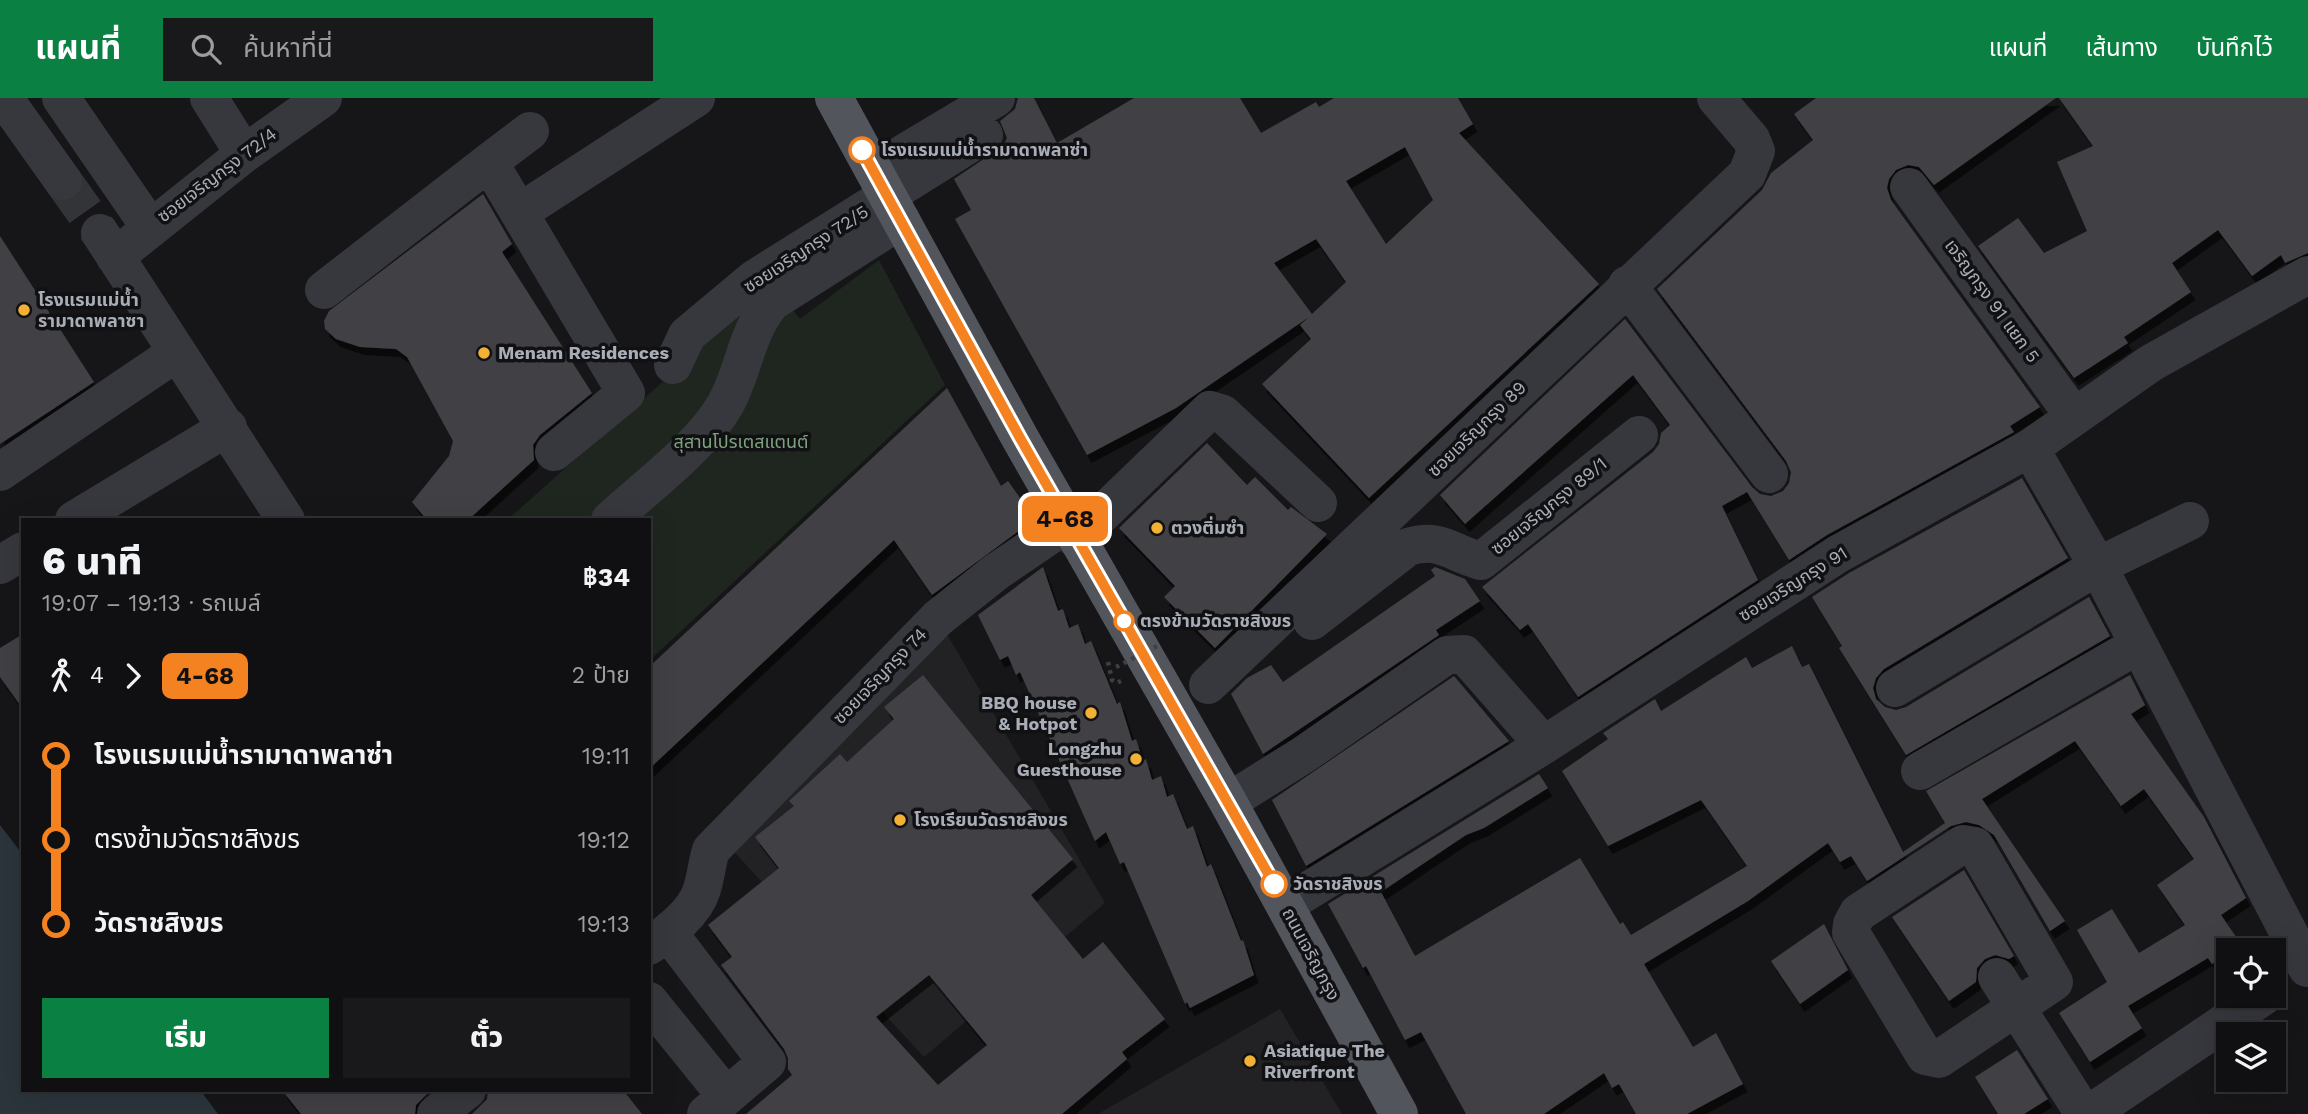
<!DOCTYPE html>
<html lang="th">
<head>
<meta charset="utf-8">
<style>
	:root { --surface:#101012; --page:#19191b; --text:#f1f3f6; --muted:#9c9d9f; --line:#303032; --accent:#0b8043 }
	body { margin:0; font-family:"Work Sans","Noto Sans Thai",sans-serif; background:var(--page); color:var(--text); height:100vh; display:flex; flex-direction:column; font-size:26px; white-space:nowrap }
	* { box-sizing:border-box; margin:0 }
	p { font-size:23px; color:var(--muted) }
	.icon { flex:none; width:38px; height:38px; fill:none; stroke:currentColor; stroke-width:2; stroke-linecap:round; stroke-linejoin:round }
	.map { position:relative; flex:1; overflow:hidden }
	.details { position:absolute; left:21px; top:420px; width:630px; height:574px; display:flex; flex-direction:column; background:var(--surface); border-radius:0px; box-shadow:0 7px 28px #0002,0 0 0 2px var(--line) }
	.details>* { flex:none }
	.badge { padding:0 14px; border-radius:10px; font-size:24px; line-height:46px }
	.fabs { position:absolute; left:2216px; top:840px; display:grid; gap:14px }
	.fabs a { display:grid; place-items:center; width:70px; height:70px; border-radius:0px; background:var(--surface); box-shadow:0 7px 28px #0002,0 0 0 2px var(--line); font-size:35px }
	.map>.badge { position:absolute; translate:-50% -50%; box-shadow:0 0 0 4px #fff }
	.legs { display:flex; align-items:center; gap:10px; height:77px; padding:0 21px; font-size:23px }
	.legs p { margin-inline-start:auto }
	.headline { display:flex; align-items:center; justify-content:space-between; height:119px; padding:0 21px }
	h1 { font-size:38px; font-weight:800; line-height:52px }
	.button { display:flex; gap:14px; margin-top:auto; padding:14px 21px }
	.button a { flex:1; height:80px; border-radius:0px; background:var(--accent); color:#fff; font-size:28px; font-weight:800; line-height:80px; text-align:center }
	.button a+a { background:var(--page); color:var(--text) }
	ul { padding:0 21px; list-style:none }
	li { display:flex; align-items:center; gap:24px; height:84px; font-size:26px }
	li i { display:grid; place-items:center; width:10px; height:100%; margin:0 9px; background:currentColor }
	li i::after { content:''; width:18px; height:18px; margin:-9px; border:5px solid; border-radius:50%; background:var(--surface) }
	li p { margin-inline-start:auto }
	li:first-child i { background:linear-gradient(#0000 50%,currentColor 0) }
	li:last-child i { background:linear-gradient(currentColor 50%,#0000 0) }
	header { display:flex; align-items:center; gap:42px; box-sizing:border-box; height:98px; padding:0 35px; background:var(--accent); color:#fff }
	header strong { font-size:33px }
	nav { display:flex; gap:38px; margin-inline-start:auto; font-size:24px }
	.search { width:490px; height:63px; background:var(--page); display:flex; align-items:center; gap:18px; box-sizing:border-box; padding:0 24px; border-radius:0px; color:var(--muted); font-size:26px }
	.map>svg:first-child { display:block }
	.built { fill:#222225 }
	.green { fill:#1e261f }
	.water { fill:#2c353c }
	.building { fill:#404145; fill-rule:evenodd; filter:url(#shadow) }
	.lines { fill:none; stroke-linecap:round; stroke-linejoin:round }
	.minor-tunnel { stroke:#333438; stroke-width:38; stroke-dasharray:38 19; stroke-linecap:butt }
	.path { stroke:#3d3f44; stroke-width:4.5; stroke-dasharray:3.5 5; stroke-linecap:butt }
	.minor { stroke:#37383d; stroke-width:38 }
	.major { stroke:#53555c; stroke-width:38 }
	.path-bridge { stroke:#3d3f44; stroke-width:4.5; stroke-dasharray:3.5 5; stroke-linecap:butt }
	.line-1-casing { stroke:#fff; stroke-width:16 }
	.line-1 { stroke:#f58220; stroke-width:10 }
	.stop-1-dot { fill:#fff; stroke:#f58220; stroke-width:3.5 }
	.poi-dot { fill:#f2b134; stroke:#111113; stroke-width:2.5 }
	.labels { text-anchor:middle; stroke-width:7; stroke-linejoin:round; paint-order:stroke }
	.stop-label { font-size:18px; font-weight:bold; fill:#a8adb8; stroke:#111113; text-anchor:start }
	.street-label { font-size:18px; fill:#a8adb8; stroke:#111113 }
	.poi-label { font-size:18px; font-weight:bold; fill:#a8adb8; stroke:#111113; text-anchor:start }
	.park-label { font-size:18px; fill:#7fa381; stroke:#111113 }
</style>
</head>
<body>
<header>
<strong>แผนที่</strong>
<div class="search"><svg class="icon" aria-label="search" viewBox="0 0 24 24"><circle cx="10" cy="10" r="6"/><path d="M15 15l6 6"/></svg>ค้นหาที่นี่</div>
<nav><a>แผนที่</a><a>เส้นทาง</a><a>บันทึกไว้</a></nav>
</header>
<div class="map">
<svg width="2308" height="1016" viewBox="0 0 2308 1016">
	<defs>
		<filter id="shadow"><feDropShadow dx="4.5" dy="8" stdDeviation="0" flood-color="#0009"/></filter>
	</defs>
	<rect width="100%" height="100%" fill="#161618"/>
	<path class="built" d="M938 521 1105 805 924 959 724 743Z
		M1280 911 1342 1016H1098Z"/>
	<path class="green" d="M879 162 945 287 649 563V422H507L773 186 800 221Z"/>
	<path class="water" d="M0 727 23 757V992H200L218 1016H0Z"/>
	<path class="building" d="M1018 0H1034L1057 45 1134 0H1240L1261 35 1316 4 1319 9 1334 0H1458L1473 26 1459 35 1599 186 1369 400 1262 286 1311 241 1300 227 1309 219 1176 310 1087 357 955 121 971 112 954 81 1003 48 1007 40 1000 23 1015 11ZM1405 49 1433 102 1386 146 1346 83ZM1316 141 1346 184 1312 216 1274 165Z
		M1816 0H2056L1934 87 1919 69 1908 67 1896 72 1889 81 1887 90 1891 102 2040 309 2010 328 2014 334 1827 437 1789 462 1747 394 1722 408 1758 482 1578 599 1528 526 1520 532 1482 489 1653 354 1659 346 1661 335 1670 327 1633 277 1465 426 1440 397 1625 221 1752 389 1760 396 1771 398 1783 393 1789 385 1791 374 1786 363 1657 191 1762 92 1771 75 1813 42 1794 16Z
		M2059 0H2308V155L2285 165 2281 157 2252 178 2218 132 2172 165 2191 194 2124 239 2128 245 2074 280 1978 148 2018 120 2044 155 2087 133 2057 64 2093 48Z
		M483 96 512 146 502 154 592 295 540 337 533 347 534 362 468 422H427L412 404 449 358 453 343 407 259 396 251 360 249 336 241 325 231 324 223 329 213Z
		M0 138 94 284 0 346Z
		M947 290 1001 388 1008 383 1035 421 932 497 894 442 649 671V569Z
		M1207 345 1247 387 1255 379 1288 412 1291 409 1327 436 1215 550 1164 499 1175 488 1119 430Z
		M2022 380 2068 460 1884 571 1876 580 1873 590 1876 601 1885 609 1896 612 1906 609 2089 499 2110 538 1906 657 1839 550 1842 548 1812 499 1849 475Z
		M1043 469 1058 513 1063 511 1069 530 1078 526 1085 546 1091 543 1117 606 1120 604 1132 643 1136 641 1143 663 1146 661 1152 682 1161 678 1167 699 1173 696 1187 731 1193 728 1207 769 1211 766 1241 843 1243 842 1254 877 1190 910 1187 904 1185 906 1124 764 1120 766 1106 734 1095 743 1020 574 1016 577 1008 558 1000 562 978 517Z
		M1435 469 1465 481 1480 503 1436 532 1439 537 1263 656 1231 596 1247 580 1271 567 1283 584 1435 478 1431 472Z
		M23 536V611L0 579V550Z
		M1792 548 1802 569 1809 566 1903 754 1945 725 1926 693 2130 577 2145 607 2131 616 2204 719 2246 800 2221 817 2241 846 2212 866 2208 860 2128 908 2142 930 2090 964 2059 915 2107 884 2077 832 2112 811 2139 855 2185 827 2157 787 2194 761 2144 691 2121 708 2075 643 1982 701 2065 823 2050 833 1994 737 1979 727 1966 724 1951 728 1867 783 1851 758 1840 764 1828 745 1748 803 1644 866 1693 949 1716 935 1743 986 1687 1016H1636L1619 986 1612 990 1604 975 1544 1016H1466L1421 934 1405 942 1366 868 1363 870 1328 806 1539 676 1548 690 1484 730 1466 737 1381 794 1415 858 1580 760 1620 826 1623 824 1631 837 1747 768 1701 702 1608 748 1562 673 1608 641 1603 635 1655 601 1661 613 1746 559 1752 570Z
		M923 577 1073 761 1031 797 1083 861 1103 844 1165 921 1122 954 1127 961 1062 1016H746L792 977 788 971V960L784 951 721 867 732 859 708 827 779 770 755 739 794 708 789 703 840 656 847 664 894 621 884 609ZM929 877 987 947 938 987 876 919Z
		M1454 578 1509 643 1306 768 1272 702Z
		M1964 772 2014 858 2009 861 1995 857 1985 861 1977 870 1976 884 1949 903 1892 819Z
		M1824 826 1848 872 1800 906 1771 863Z
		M2017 952 2048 1001 2024 1016H1998L1975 979Z
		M282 992H431L416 1007 415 1016H301Z
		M488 992H623L642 1016H472L487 1001Z"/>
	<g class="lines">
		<path class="minor-tunnel" d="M63 83 100 135"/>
		<path class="path" d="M1108 564 1112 582 1116 585 1121 583"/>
		<path class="minor" d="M4 0 63 83
			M61 0 149 128
			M209 0 244 56
			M489 64 530 33
			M874 73 996 0
			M1909 89 2073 317
			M520 114 696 0
			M100 135 286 422
			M115 159 244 56 323 0
			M1627 187 1769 376
			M324 192 489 64 626 295 554 354
			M673 267 687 237 754 181 984 37
			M2030 350 2101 474 2307 870
			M0 374 176 255
			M74 422 228 329
			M610 422C647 388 700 350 725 307 744 274 746 233 772 204L901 122
			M1076 441 1210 312 1223 316 1318 405
			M0 467 23 453
			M1312 523 1408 449C1442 439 1450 455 1481 463L1639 337
			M1208 587 1747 76 1756 53 1751 41 1716 0
			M1895 590 2098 468 2190 423
			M1920 673 2138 547
			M1228 704 1303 657 1447 557 1464 556 1544 647
			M1963 746 1975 748 2054 884 1939 961 1925 958 1851 835 1852 826 1858 815Z
			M1285 807 1544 647 1838 456 2030 350 2151 265 2308 177
			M668 834 767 964 706 1016
			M649 848C669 834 695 815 702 791 706 778 707 765 711 752L938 520 996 474 1068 425
			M1997 879 2084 1016
			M649 903 726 998
			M436 1016 467 992
			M2089 1016 2264 898"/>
		<path class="major" d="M834 0 1020 340 1228 704 1399 1016"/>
		<path class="path-bridge" d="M1116 569 1161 546"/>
	</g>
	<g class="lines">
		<defs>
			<path id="line-1" d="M862 52 1020 340 1274 786"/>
		</defs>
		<use href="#line-1" class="line-1-casing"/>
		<use href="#line-1" class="line-1"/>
	</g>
	<g class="stop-1-dot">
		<circle cx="862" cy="52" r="12"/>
		<circle cx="1124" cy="523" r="9"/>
		<circle cx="1274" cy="786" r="12"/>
	</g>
	<g class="poi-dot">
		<circle cx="24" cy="212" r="7"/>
		<circle cx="484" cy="255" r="7"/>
		<circle cx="1157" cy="430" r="7"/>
		<circle cx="1091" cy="615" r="7"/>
		<circle cx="1136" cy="661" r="7"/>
		<circle cx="900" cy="722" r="7"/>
		<circle cx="1250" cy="963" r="7"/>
	</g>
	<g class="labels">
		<g class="stop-label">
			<text x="881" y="58">โรงแรมแม่น้ำรามาดาพลาซ่า</text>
			<text x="1140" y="529">ตรงข้ามวัดราชสิงขร</text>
			<text x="1293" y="792">วัดราชสิงขร</text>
		</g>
		<g class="street-label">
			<text transform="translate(217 77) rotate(-37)" y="6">ซอยเจริญกรุง 72/4</text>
			<text transform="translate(806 151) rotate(-33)" y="6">ซอยเจริญกรุง 72/5</text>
			<text transform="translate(1992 203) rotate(54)" y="6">เจริญกรุง 91 แยก 5</text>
			<text transform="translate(1477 331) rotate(-44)" y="6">ซอยเจริญกรุง 89</text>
			<text transform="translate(1549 408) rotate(-39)" y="6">ซอยเจริญกรุง 89/1</text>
			<text transform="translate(1793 486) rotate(-32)" y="6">ซอยเจริญกรุง 91</text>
			<text transform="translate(880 578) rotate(-46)" y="6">ซอยเจริญกรุง 74</text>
			<text transform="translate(1311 856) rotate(62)" y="6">ถนนเจริญกรุง</text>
		</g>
		<g class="poi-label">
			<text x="38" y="208">โรงแรมแม่น้ำ<tspan x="38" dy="21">รามาดาพลาซา</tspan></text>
			<text x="498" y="261">Menam Residences</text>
			<text x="1171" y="436">ตวงติ่มซำ</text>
			<text x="1077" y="611" text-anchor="end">BBQ house<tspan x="1077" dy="21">&amp; Hotpot</tspan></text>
			<text x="1122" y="657" text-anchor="end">Longzhu<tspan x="1122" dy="21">Guesthouse</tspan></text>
			<text x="914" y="728">โรงเรียนวัดราชสิงขร</text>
			<text x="1264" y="959">Asiatique The<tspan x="1264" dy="21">Riverfront</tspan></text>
		</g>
		<g class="park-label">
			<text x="741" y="350">สุสานโปรเตสแตนต์</text>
		</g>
	</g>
</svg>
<div class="fabs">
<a><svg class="icon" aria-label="locate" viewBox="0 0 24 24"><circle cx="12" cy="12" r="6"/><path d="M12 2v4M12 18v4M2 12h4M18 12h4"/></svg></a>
<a><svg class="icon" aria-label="layers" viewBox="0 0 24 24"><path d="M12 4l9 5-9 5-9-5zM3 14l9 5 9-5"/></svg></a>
</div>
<b class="badge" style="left:1065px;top:421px;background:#f58220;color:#111">4-68</b>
<section class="details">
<div class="headline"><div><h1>6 นาที</h1><p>19:07 – 19:13 · รถเมล์</p></div><b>฿34</b></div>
<div class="legs"><svg class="icon" aria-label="walk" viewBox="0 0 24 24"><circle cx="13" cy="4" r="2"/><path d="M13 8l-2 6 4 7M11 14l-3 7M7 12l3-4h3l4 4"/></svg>4<svg class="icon" aria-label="forward" viewBox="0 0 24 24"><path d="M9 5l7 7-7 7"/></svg><b class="badge" style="background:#f58220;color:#111">4-68</b><p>2 ป้าย</p></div>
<ul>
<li><i style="color:#f58220"></i><b>โรงแรมแม่น้ำรามาดาพลาซ่า</b><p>19:11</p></li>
<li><i style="color:#f58220"></i><span>ตรงข้ามวัดราชสิงขร</span><p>19:12</p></li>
<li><i style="color:#f58220"></i><b>วัดราชสิงขร</b><p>19:13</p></li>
</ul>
<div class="button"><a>เริ่ม</a><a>ตั๋ว</a></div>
</section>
</div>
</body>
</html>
